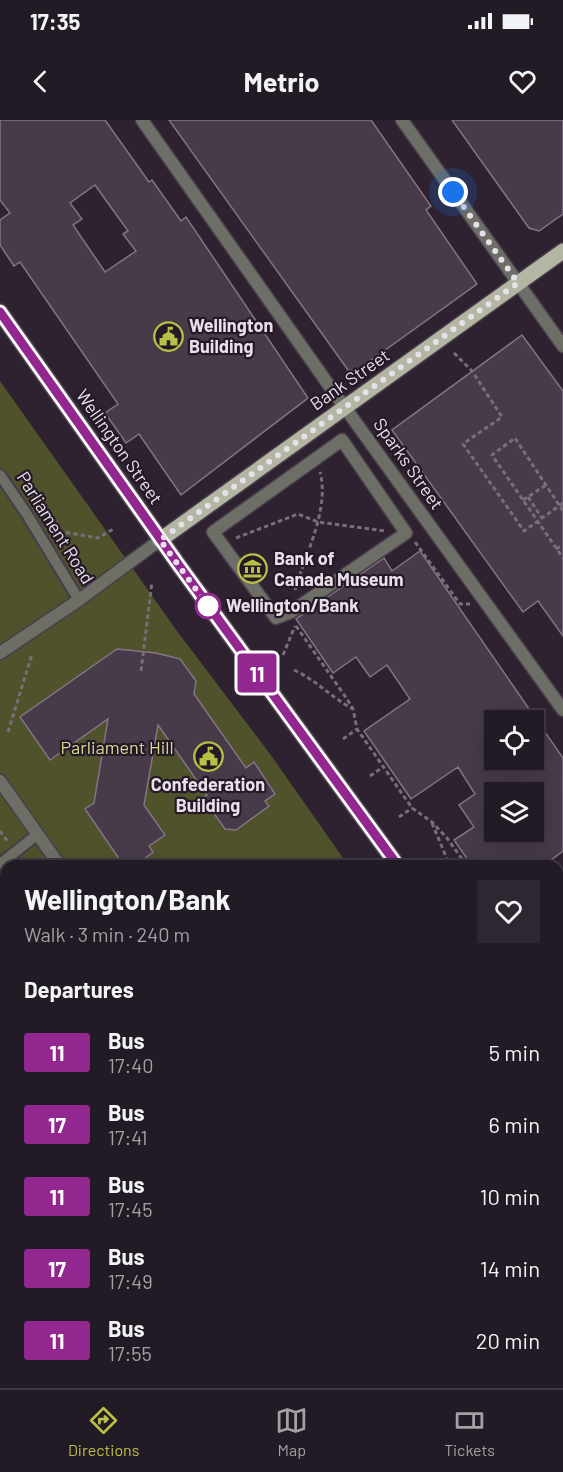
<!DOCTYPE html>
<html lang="en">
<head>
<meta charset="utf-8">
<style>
	:root { --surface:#221a24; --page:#2e2731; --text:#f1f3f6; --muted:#a2a1a6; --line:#3f3841; --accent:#b9c046 }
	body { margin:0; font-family:Barlow,sans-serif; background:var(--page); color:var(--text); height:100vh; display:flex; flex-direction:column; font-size:22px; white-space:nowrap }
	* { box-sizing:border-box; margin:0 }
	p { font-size:20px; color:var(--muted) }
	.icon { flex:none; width:33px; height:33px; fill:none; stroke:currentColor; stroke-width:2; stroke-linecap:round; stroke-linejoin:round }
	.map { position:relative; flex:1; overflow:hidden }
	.details { position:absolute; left:0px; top:740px; width:564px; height:530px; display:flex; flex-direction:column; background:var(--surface); border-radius:18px 18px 0 0; box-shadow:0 6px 24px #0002,0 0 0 2px var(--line) }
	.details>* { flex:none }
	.badge { padding:0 12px; border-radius:4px; font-size:21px; line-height:39px }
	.fabs { position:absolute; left:484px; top:590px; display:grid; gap:12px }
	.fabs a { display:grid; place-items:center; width:60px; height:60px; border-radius:0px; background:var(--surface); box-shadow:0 6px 24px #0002,0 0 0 2px var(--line); font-size:30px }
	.you { position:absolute; width:30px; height:30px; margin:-15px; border:4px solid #fff; border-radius:50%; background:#1a73e8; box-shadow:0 0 0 9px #1a73e833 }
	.map>.badge { position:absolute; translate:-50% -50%; box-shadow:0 0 0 3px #fff }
	h2 { padding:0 24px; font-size:22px; line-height:54px }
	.round { display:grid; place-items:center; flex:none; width:63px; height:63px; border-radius:0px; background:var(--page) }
	.summary { display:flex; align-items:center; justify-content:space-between; height:102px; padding:0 24px }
	h1 { font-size:28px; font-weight:700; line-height:45px }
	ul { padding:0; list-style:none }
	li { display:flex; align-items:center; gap:18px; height:72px; padding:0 24px }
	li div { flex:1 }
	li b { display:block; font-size:22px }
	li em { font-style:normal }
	li .badge { min-width:66px; font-weight:700; text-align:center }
	.status { display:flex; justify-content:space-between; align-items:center; height:42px; padding:0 30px; background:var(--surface); direction:ltr }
	.status svg { height:16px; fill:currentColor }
	header { display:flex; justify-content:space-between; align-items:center; height:78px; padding:0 24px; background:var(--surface); font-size:27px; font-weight:700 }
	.menu { display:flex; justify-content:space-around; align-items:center; height:84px; border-top:2px solid var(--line); background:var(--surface); font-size:16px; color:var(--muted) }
	.menu a { display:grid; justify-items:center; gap:3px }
	.menu .active { color:var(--accent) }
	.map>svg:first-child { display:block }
	.green { fill:#4f522b }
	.building { fill:#473a49; stroke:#837486; stroke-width:1.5; fill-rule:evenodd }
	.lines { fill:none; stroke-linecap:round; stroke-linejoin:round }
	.service-casing { stroke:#483d4a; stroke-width:14 }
	.pedestrian-casing { stroke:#483d4a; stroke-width:15 }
	.minor-casing { stroke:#483d4a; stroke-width:15 }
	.tertiary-casing { stroke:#483d4a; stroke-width:15 }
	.secondary-casing { stroke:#483d4a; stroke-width:15 }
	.primary-casing { stroke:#483d4a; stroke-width:18 }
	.path { stroke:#786d79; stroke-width:3; stroke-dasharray:4.5 3; stroke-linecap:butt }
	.service { stroke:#6d6e65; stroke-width:10 }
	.pedestrian { stroke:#6d6e65; stroke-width:12 }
	.minor { stroke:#6d6e65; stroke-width:12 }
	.tertiary { stroke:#6d6e65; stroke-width:12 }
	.secondary { stroke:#959688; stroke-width:12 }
	.primary { stroke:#b3b6a2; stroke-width:15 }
	.line-casing { stroke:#fff; stroke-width:14 }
	.line { stroke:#922790; stroke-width:9 }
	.walk { stroke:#e8e0e9; stroke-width:6; stroke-dasharray:0 10.8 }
	.stop-dot { fill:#fff; stroke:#922790; stroke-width:3 }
	.labels { text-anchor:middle; stroke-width:4.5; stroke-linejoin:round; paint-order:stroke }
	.poi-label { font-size:18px; font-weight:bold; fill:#e8e0e9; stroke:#251927; text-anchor:start }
	.street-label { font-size:18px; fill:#e8e0e9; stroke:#251927 }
	.stop-label { font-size:18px; font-weight:bold; fill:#e8e0e9; stroke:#251927; text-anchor:start }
	.park-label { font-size:18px; fill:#d5db95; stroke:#251927 }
</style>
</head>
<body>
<div class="status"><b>17:35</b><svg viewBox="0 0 49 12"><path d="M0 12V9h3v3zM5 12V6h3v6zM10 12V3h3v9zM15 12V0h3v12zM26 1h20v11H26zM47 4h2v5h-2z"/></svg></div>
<header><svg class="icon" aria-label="back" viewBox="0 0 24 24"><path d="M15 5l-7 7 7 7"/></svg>Metrio<svg class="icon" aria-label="heart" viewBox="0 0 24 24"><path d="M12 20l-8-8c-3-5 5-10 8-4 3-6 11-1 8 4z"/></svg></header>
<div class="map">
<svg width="563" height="1268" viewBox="0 0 563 1268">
	<rect width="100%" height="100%" fill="#2e2230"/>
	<path class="green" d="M0 261 177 511 270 634 348 745 6 746V1263H558V1039L563 1046V1268H0Z"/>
	<path class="building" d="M0 0H105L149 62 152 60 181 101 186 97 308 278 181 375 139 314 126 323 105 293 118 284 20 142 14 146 0 125V100L10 93 0 80ZM95 65 128 111 123 114 136 131 105 152 73 105 82 99 70 83Z
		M169 0H371L431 86 426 90 477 164 356 251 348 250Z
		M452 0H563V94L539 111 529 108Z
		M522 215 563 271V516L538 481 523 492 392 310Z
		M420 431 563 638V731L543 746H472L454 720 474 707 459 685 475 674 458 647 411 679 364 611 410 579 387 545 370 557 356 537 333 553 296 499 384 438 392 451ZM495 600H534V639H495ZM495 672H534V711H495Z
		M117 529 156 533 180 539 196 561 194 574 246 648 254 642 275 674 265 681 269 686 236 710 225 709 203 678 207 675 158 605 144 685 165 715 149 726 153 732 135 746H124L85 689 94 683 108 599 50 640 20 597Z"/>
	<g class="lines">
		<defs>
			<path id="service" d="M0 355 26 393 79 480
				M0 744 38 714"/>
			<path id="pedestrian" d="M142 0 333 271 563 590
				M342 320 406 413 291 492 276 498 213 412Z"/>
			<path id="minor" d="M0 533 79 480 160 420
				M0 661 60 746"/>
			<path id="tertiary" d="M402 0 563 226"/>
			<path id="secondary" d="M558 771 563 767"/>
			<path id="primary" d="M0 192 178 444 398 746
				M160 420 563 131
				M558 971 563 978"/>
		</defs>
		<use href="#service" class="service-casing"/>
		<use href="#pedestrian" class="pedestrian-casing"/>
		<use href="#minor" class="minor-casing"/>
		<use href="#tertiary" class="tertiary-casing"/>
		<use href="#secondary" class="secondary-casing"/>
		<use href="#primary" class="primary-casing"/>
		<path class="path" d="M454 233 472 251 502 297 463 324 524 411 563 383
			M528 377 542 398
			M523 380 546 365
			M563 391 515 318 492 335 563 438
			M51 410 98 418 115 408
			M236 418 298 394 318 402 385 411
			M415 422 460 484H470
			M556 429 563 425
			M295 470C305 435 330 389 320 352
			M296 506 347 579 353 589 357 609 412 688 432 702 447 718 467 746
			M283 535 295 506
			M294 550C316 560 332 578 353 589
			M141 551 152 462
			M8 612 32 534
			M343 619 357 609
			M370 656 383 647
			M399 697 412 688
			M432 703 450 746
			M0 711 8 722
			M558 1079 563 1071
			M0 1230 6 1239
			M345 1263V1264
			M499 1263 502 1268
			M459 1267 462 1263"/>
		<use href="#service" class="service"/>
		<use href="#pedestrian" class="pedestrian"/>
		<use href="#minor" class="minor"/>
		<use href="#tertiary" class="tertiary"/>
		<use href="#secondary" class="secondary"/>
		<use href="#primary" class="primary"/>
	</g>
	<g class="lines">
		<defs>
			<path id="line" d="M0 192 178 444 398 746"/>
		</defs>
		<use href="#line" class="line-casing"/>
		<use href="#line" class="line"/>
		<path class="walk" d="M208 486 160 420 518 163 453 72"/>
	</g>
	<defs>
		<symbol id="civic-ring" viewBox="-11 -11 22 22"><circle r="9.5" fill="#251927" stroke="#b9c046" stroke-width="1.5"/><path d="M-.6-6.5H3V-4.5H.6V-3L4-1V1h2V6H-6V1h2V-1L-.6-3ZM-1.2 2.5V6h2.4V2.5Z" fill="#b9c046"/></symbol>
		<symbol id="museum-ring" viewBox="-11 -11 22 22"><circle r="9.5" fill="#251927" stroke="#b9c046" stroke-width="1.5"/><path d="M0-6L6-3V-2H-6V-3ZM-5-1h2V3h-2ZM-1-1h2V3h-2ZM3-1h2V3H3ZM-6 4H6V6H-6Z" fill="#b9c046"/></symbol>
	</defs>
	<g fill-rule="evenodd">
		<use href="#civic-ring" x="152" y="200" width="33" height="33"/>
		<use href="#museum-ring" x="236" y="432" width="33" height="33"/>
		<use href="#civic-ring" x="192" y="620" width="33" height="33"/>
	</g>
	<circle class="stop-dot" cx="208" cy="486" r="12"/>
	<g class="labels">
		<g class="poi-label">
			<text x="189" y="212">Wellington<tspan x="189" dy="21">Building</tspan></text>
			<text x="274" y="445">Bank of<tspan x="274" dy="21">Canada Museum</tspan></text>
			<text x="208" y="671" text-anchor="middle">Confederation<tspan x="208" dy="21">Building</tspan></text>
		</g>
		<g class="street-label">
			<text transform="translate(350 260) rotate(-35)" y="6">Bank Street</text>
			<text transform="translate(119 327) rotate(55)" y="6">Wellington Street</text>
			<text transform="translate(408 344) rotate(55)" y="6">Sparks Street</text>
			<text transform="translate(55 408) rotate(58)" y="6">Parliament Road</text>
		</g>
		<g class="stop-label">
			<text x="226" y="492">Wellington/Bank</text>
		</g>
		<g class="park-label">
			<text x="117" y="634">Parliament Hill</text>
		</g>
	</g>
</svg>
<div class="fabs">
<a><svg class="icon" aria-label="locate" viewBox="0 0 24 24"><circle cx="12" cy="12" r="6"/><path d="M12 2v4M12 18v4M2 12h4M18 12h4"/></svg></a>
<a><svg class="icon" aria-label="layers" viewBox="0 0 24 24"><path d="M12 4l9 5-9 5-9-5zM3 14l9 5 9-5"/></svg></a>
</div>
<div class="you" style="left:453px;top:72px"></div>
<b class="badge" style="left:257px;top:553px;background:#922790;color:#fff">11</b>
<section class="details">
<div class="summary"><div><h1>Wellington/Bank</h1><p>Walk · 3 min · 240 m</p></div><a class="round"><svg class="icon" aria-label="heart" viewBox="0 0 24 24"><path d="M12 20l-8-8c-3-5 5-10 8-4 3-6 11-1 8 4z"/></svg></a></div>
<h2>Departures</h2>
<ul>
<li><span class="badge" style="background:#922790;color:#fff">11</span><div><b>Bus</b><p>17:40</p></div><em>5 min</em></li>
<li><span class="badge" style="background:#922790;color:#fff">17</span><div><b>Bus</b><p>17:41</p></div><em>6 min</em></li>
<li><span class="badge" style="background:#922790;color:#fff">11</span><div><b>Bus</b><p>17:45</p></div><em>10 min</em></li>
<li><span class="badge" style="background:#922790;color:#fff">17</span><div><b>Bus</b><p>17:49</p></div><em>14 min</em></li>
<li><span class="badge" style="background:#922790;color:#fff">11</span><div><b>Bus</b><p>17:55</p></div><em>20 min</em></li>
</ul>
</section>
</div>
<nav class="menu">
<a class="active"><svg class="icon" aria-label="directions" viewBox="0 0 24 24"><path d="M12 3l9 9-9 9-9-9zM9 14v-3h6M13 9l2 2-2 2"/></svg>Directions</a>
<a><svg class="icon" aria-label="map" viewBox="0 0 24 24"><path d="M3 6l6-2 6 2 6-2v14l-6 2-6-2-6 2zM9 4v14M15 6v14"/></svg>Map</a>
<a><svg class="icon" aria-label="tickets" viewBox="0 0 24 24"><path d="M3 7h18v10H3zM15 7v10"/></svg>Tickets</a>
</nav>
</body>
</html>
